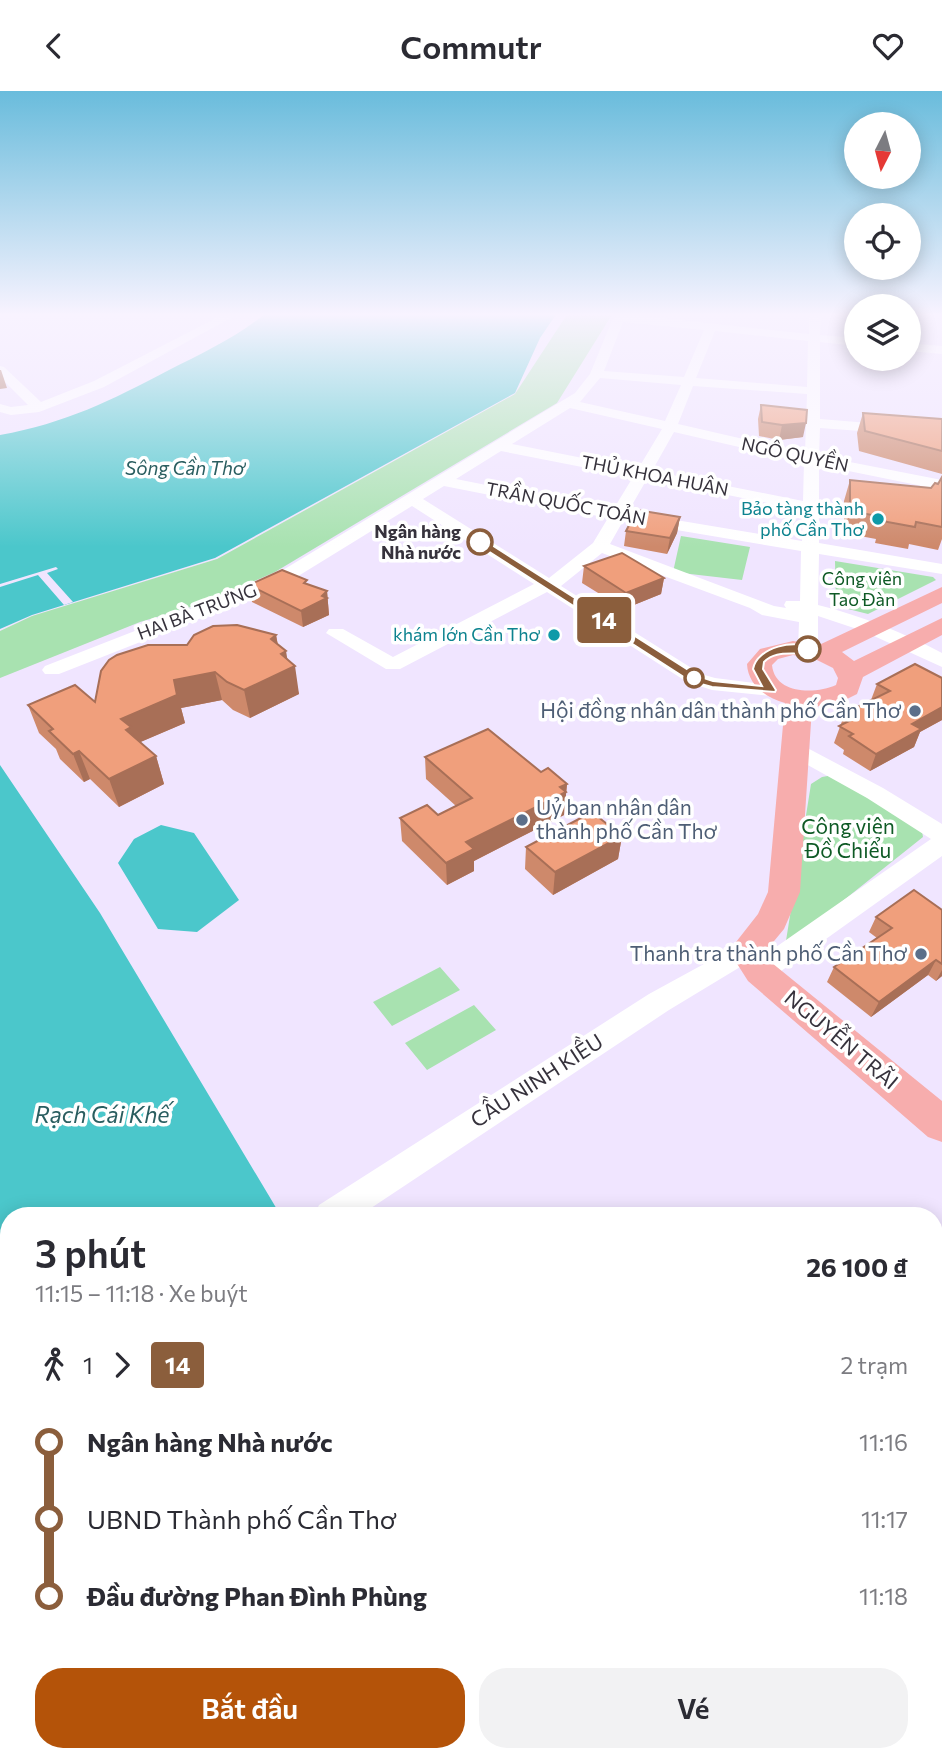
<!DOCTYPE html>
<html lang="vi">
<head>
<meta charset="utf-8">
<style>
	:root { --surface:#fff; --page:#f2f2f3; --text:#2b2b33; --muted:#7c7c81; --accent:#b45309 }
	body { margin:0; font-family:Commissioner,sans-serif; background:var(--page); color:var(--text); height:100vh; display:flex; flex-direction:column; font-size:26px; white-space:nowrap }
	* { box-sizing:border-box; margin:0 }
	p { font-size:23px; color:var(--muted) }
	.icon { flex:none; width:38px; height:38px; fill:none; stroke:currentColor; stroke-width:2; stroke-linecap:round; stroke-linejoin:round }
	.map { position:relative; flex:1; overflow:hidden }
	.details { position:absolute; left:0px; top:1116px; width:943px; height:555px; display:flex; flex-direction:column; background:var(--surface); border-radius:28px 28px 0 0; box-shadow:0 4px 18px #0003 }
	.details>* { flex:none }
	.badge { padding:0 14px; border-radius:5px; font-size:24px; line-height:46px }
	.needle { width:46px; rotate:186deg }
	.controls { position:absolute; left:844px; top:21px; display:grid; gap:14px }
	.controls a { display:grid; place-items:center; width:77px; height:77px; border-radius:50%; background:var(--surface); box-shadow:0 4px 18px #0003; font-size:35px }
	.map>.badge { position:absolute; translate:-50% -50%; box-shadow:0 0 0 4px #fff }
	.legs { display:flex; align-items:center; gap:10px; height:77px; padding:0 35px; font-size:23px }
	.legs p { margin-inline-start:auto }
	.summary { display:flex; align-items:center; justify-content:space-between; height:119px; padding:0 35px }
	h1 { font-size:38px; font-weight:600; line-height:52px }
	.cta { display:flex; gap:14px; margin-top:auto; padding:14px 35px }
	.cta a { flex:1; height:80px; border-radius:28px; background:var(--accent); color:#fff; font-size:28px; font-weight:600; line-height:80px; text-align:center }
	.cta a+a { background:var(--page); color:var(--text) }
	ul { padding:0 35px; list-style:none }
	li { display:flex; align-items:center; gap:24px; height:77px; font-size:26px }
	li i { display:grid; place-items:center; width:10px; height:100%; margin:0 9px; background:currentColor }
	li i::after { content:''; width:18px; height:18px; margin:-9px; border:5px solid; border-radius:50%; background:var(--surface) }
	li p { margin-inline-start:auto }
	li:first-child i { background:linear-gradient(#0000 50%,currentColor 0) }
	li:last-child i { background:linear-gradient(currentColor 50%,#0000 0) }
	header { display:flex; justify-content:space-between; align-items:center; height:91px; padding:0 35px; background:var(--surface); font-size:32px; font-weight:600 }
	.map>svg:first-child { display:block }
	.green { fill:#a8e2b0 }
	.water { fill:#4bc7cb }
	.pier { fill:#f0e5ff }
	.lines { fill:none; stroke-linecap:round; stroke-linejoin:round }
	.minor { fill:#fff; fill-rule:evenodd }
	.major { fill:#f7adad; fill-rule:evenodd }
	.wall { fill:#ce896b }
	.shaded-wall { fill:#a86f57 }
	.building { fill:#f09f7c; stroke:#a86f57; stroke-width:2 }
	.line-1 { fill:#8b5e3c; stroke:#fff; stroke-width:2 }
	.culture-dot { fill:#0f9aa8; stroke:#fff; stroke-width:2.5 }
	.stop-1-dot { fill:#fff; stroke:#8b5e3c; stroke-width:3.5 }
	.service-dot { fill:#5c6f8a; stroke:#fff; stroke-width:2.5 }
	.labels { text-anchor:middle; stroke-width:7; stroke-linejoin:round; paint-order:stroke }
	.far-street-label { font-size:18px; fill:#36323c; stroke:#fff }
	.far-culture-label { font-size:18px; fill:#0d838f; stroke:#fff; text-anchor:end }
	.far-stop-label { font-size:18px; font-weight:bold; fill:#36323c; stroke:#fff; text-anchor:end }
	.far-park-label { font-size:18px; fill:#0e5a25; stroke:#fff }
	.far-water-label { font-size:19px; font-style:italic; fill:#2a5e60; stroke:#fff }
	.service-label { font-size:21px; fill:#4e5e75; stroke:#fff; text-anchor:end }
	.park-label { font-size:21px; fill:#0e5a25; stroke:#fff }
	.street-label { font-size:21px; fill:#36323c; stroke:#fff }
	.water-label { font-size:23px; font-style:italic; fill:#2a5e60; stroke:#fff }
</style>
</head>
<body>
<header><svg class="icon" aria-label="back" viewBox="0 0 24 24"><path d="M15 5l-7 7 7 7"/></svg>Commutr<svg class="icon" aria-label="heart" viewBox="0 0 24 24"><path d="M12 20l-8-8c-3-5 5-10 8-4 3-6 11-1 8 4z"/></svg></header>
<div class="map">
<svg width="942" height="1671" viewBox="0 0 942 1671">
	<rect width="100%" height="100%" fill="#f0e5ff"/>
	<path class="green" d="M568 222H613L557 312 275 481 204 512 140 531 0 587V540L32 525 217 468 515 303Z
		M681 445 750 456 742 489 673 481Z
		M835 470 933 486 936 489 868 523 836 515Z
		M833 684 922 740 923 746 785 856 811 693 822 686Z
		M440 876 460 899 392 935 373 911Z
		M474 914 496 939 427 979 405 952Z"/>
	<path class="water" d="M266 222H557L540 247 515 302 215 467 32 524 0 538V344C66 332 110 310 169 279 203 262 237 246 266 222Z
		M0 674 100 822 281 1125H9V1662H633L639 1671H0Z
		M161 734 194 742 239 809 197 841 158 838 118 772 134 748Z"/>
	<path class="pier" d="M56 476 58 478 47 482 73 511 64 514 38 484 0 496V493Z"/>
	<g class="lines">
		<path class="minor" d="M226 222H240L104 296 39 321 11 324 0 321V313L11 316 28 314 0 286V275L4 276 41 311 94 290Z
			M615 222 809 243V222H821L820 244 856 247V255L820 251V328L942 338V346L820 337 819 365 942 389V399L819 374V452L942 473V483L819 463 818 514C862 525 902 541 942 562V576L863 540 818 525V558L808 564 801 562 798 558 799 531 762 524 750 517 602 462 561 495 701 583 715 587 778 595 781 599 778 603 771 605 712 599 687 591 547 501 400 578H386L326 542 329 538H343L393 566 534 493 412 415 295 487 257 505 59 583H45L42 579 45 575 245 497 283 479 575 302 590 283ZM623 231 704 239 684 286 604 280ZM715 240 808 250 807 296 696 287ZM600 287 681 294 665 330 580 311ZM693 295 807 303 805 362 678 333ZM570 317 662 338 638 378 512 353ZM674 341 804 371 803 410 652 380ZM501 360 633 386 613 419 456 388ZM647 388 803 419 802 450 628 421ZM444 395 608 427 593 452 549 487 423 408ZM623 430 801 460 800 510H786L784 514 786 517 774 515 610 453Z
			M936 222H942V225L937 224Z
			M908 252 942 255V263L908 260Z
			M796 651 883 697 942 733V765L770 888 760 892 750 888 746 881 750 874 931 748 867 707 788 663 785 658 788 653Z
			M746 850 755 853 759 860 755 867 669 919 359 1125H314L319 1114 649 903Z
			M9 1332V1373L0 1376V1335Z"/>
		<path class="major" d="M942 496V512L842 561 854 570 942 527V544L863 586 857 603 837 613 812 616 800 801 784 838 765 861 772 872 942 1010V1051L928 1046 748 890 729 860 758 823 768 801 785 612C766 607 748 594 747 573L760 558 793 550 819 554ZM793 564 815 568 833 577 838 587 836 594C816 603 775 604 772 574L778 568Z"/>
	</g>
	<path class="wall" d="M761 314 803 346 779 349 759 345 758 328Z
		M863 322 942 328V383L859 360 857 342Z
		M942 386V448L938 459 909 453 908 458 875 452 876 448 844 442V410L850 389 931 397 938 393Z
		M680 426 677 442 667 463 624 455 626 440Z
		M584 475 664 487 661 503 624 518 582 492Z
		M307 493 327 500 329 524 303 536 252 511 249 494Z
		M276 544 278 554 288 569 299 603 250 627 233 619 222 609 181 617 185 632 140 651 156 665 164 693 119 716 90 688 84 691 60 668 56 658 39 642 28 614 95 611 187 554Z
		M942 587V629L920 641 914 656 870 680 843 663 844 659 834 652 845 622 871 609 877 593Z
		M425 666 541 681 567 693 564 724 474 770V780L447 794 402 750 400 727 438 724 456 715 426 688Z
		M622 745 618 768 553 804 525 778 526 756Z
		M942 819V885L936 890 928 884 871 926 827 891 834 876 877 847 869 841 876 826Z"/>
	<path class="shaded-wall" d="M0 279H1L7 297 0 298Z
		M806 332 803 346 779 349 782 334Z
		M680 426 677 442 667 463 670 447Z
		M664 487 661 503 624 518 626 502Z
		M327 500 329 524 303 536 301 520Z
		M276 544 281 572 271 548Z
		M286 560 289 578 295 575 299 603 250 627 244 599 281 563Z
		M215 581 222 609 181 617 185 632 136 653 139 664 121 628 174 589Z
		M942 616V629L920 641 914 656 870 680 876 663 912 633Z
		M79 660 90 688 84 691 73 663Z
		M156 665 164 693 119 716 109 688Z
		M567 693 564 724 474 770V780L447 794 446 772 466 751Z
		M622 745 618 768 553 804 555 781Z
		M936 869 928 884 871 926 879 911Z
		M942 879V885L936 890Z"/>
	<path class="building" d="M761 314 807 319 806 332 782 334 762 331Z
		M863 322 942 328V360L865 340Z
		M942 386V436L916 431 915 436 882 430 883 426 850 420V389L931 397 935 392 938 393Z
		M637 419 680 426 670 447 626 440Z
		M622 462 664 487 626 502 584 475Z
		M282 479 307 489 304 492 327 500 322 505 327 507 301 520 249 494Z
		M237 534 276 544 271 548 286 560 281 563 295 575 244 599 227 591 215 581 174 589 177 604 121 628 131 636 126 639 156 665 109 688 79 660 73 663 49 640 53 638 28 614 75 594 95 611 101 580 109 569 117 564 148 554H187L194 544 213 535Z
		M915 573 942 587V616L912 633 921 638 876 663 849 645 853 643 839 635 853 628 845 622 890 600 877 593Z
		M488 638 541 681 548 677 567 693 560 696 566 701 466 751 474 758 446 772 400 727 427 714 438 724 472 707 425 666Z
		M592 721 622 745 555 781 526 756Z
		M914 799 942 819V873L936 869 879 911 834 876 892 837 876 826Z"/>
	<linearGradient id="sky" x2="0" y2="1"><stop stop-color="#69bcdc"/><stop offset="0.49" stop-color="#f8f3ff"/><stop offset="1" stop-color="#f8f3ff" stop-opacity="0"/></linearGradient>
	<rect width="942" height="456" fill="url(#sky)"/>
	<path class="line-1" d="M477 449H484L698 585 713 590 762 595 753 578C757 556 796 547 813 558 798 568 779 556 764 571L763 578 776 599 775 601 712 596 690 590 477 453Z"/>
	<g class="culture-dot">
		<circle cx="878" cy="428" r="7"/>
		<circle cx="554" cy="544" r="7"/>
	</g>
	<g class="stop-1-dot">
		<circle cx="480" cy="451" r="12"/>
		<circle cx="808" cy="558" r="12"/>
		<circle cx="694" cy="587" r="9"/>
	</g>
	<g class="service-dot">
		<circle cx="915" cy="620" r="7"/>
		<circle cx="522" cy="729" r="7"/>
		<circle cx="921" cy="863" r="7"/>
	</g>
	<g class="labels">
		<g class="far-street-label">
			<text transform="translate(795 364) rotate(12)" y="6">NGÔ QUYỀN</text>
			<text transform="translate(655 385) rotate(11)" y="6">THỦ KHOA HUÂN</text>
			<text transform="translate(566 413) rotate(11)" y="6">TRẦN QUỐC TOẢN</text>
			<text transform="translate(197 521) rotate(-21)" y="6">HAI BÀ TRƯNG</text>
		</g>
		<g class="far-culture-label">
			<text x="864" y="424">Bảo tàng thành<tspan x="864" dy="21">phố Cần Thơ</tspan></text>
			<text x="540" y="550">khám lớn Cần Thơ</text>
		</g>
		<g class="far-stop-label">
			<text x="461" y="447">Ngân hàng<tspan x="461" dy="21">Nhà nước</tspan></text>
		</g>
		<g class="far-park-label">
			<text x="862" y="494">Công viên<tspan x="862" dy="21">Tao Đàn</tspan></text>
		</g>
		<g class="far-water-label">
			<text x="185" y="384">Sông Cần Thơ</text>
		</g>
		<g class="service-label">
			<text x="901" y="627">Hội đồng nhân dân thành phố Cần Thơ</text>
			<text x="536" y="724" text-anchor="start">Uỷ ban nhân dân<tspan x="536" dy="24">thành phố Cần Thơ</tspan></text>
			<text x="907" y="870">Thanh tra thành phố Cần Thơ</text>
		</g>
		<g class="park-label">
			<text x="848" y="743">Công viên<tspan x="848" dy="24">Đồ Chiểu</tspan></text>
		</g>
		<g class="street-label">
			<text transform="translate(841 949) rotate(40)" y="7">NGUYỄN TRÃI</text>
			<text transform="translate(537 990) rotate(-33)" y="7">CẦU NINH KIỀU</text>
		</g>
		<g class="water-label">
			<text x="102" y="1032">Rạch Cái Khế</text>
		</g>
	</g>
</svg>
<div class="controls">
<a><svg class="needle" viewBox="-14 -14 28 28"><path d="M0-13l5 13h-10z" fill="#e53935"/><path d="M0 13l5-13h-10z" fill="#7c7c81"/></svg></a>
<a><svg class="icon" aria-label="locate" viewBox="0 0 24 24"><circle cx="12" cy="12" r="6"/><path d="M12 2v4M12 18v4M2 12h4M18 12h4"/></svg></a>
<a><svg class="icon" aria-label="layers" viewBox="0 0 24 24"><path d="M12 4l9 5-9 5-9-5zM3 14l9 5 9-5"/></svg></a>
</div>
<b class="badge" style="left:604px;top:529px;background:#8b5e3c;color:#fff">14</b>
<section class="details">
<div class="summary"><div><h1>3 phút</h1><p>11:15 – 11:18 · Xe buýt</p></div><b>26 100 ₫</b></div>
<div class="legs"><svg class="icon" aria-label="walk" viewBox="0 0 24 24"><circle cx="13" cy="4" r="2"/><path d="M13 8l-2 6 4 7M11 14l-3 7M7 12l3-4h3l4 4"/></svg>1<svg class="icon" aria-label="forward" viewBox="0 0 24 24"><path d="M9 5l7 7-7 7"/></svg><b class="badge" style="background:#8b5e3c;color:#fff">14</b><p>2 trạm</p></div>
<ul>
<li><i style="color:#8b5e3c"></i><b>Ngân hàng Nhà nước</b><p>11:16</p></li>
<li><i style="color:#8b5e3c"></i><span>UBND Thành phố Cần Thơ</span><p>11:17</p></li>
<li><i style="color:#8b5e3c"></i><b>Đầu đường Phan Đình Phùng</b><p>11:18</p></li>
</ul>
<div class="cta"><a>Bắt đầu</a><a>Vé</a></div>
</section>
</div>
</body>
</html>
